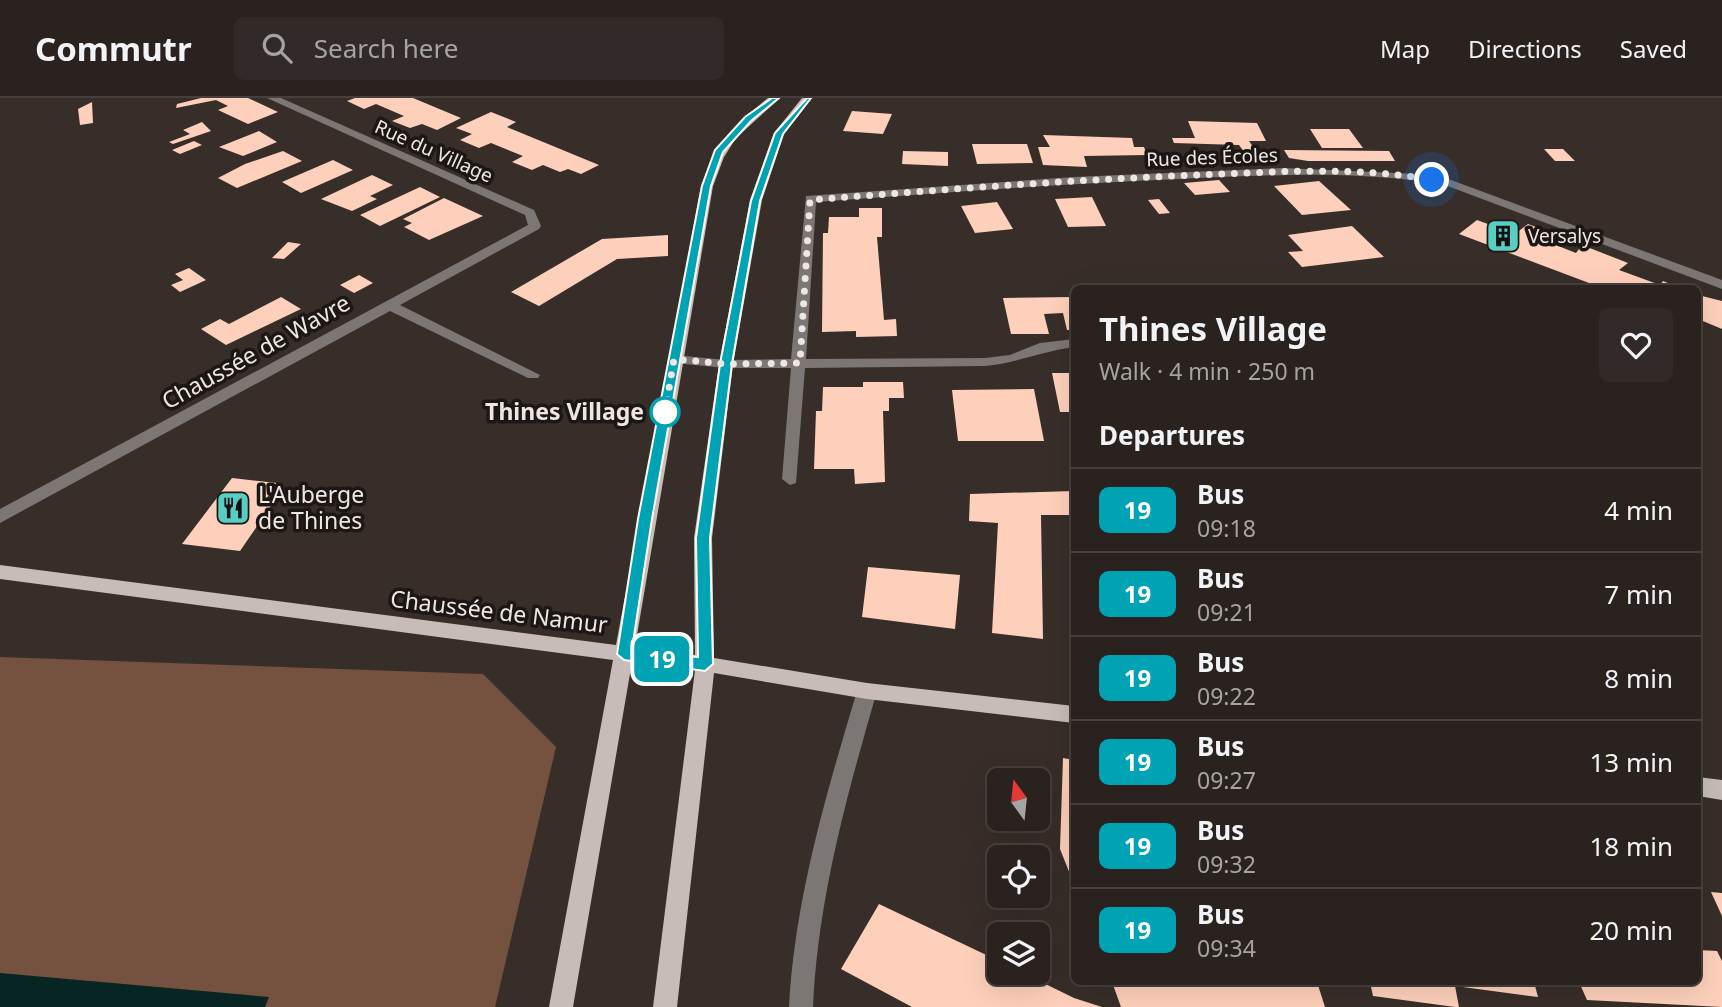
<!DOCTYPE html>
<html lang="en">
<head>
<meta charset="utf-8">
<style>
	:root { --surface:#2a221f; --page:#322a28; --text:#f1f3f6; --muted:#a5a4a4; --line:#463f3d }
	body { margin:0; font-family:"Noto Sans",sans-serif; background:var(--page); color:var(--text); height:100vh; display:flex; flex-direction:column; font-size:26px; white-space:nowrap }
	* { box-sizing:border-box; margin:0 }
	p { font-size:23px; color:var(--muted) }
	.icon { flex:none; width:38px; height:38px; fill:none; stroke:currentColor; stroke-width:2; stroke-linecap:round; stroke-linejoin:round }
	.map { position:relative; flex:1; overflow:hidden }
	.details { position:absolute; left:1071px; top:187px; width:630px; height:700px; display:flex; flex-direction:column; background:var(--surface); border-radius:10px; box-shadow:0 7px 28px #0002,0 0 0 2px var(--line) }
	.details>* { flex:none }
	.badge { padding:0 14px; border-radius:10px; font-size:24px; line-height:46px }
	.needle { width:46px; rotate:345deg }
	.controls { position:absolute; left:987px; top:670px; display:grid; gap:14px }
	.controls a { display:grid; place-items:center; width:63px; height:63px; border-radius:10px; background:var(--surface); box-shadow:0 7px 28px #0002,0 0 0 2px var(--line); font-size:35px }
	.you { position:absolute; width:35px; height:35px; margin:-18px; border:5px solid #fff; border-radius:50%; background:#1a73e8; box-shadow:0 0 0 10px #1a73e833 }
	.map>.badge { position:absolute; translate:-50% -50%; box-shadow:0 0 0 4px #fff }
	h2 { padding:0 28px; font-size:26px; line-height:63px }
	.round { display:grid; place-items:center; flex:none; width:74px; height:74px; border-radius:10px; background:var(--page) }
	.headline { display:flex; align-items:center; justify-content:space-between; height:119px; padding:0 28px }
	h1 { font-size:33px; font-weight:700; line-height:52px }
	ul { padding:0; list-style:none }
	li { display:flex; align-items:center; gap:21px; height:84px; padding:0 28px; border-top:2px solid var(--line) }
	li div { flex:1 }
	li b { display:block; font-size:26px }
	li em { font-style:normal }
	li .badge { min-width:77px; font-weight:700; text-align:center }
	header { display:flex; align-items:center; gap:42px; box-sizing:border-box; height:98px; padding:0 35px; background:var(--surface); border-bottom:2px solid var(--line) }
	header strong { font-size:33px }
	nav { display:flex; gap:38px; margin-inline-start:auto; font-size:24px }
	.search { width:490px; height:63px; background:var(--page); display:flex; align-items:center; gap:18px; box-sizing:border-box; padding:0 24px; border-radius:10px; color:var(--muted); font-size:26px }
	.map>svg:first-child { display:block }
	.green { fill:#755140 }
	.water { fill:#072522 }
	.building { fill:#fed0bb }
	.lines { fill:none; stroke-linecap:round; stroke-linejoin:round }
	.minor { fill:#7c7674; fill-rule:evenodd }
	.major { fill:#c7bcb7; fill-rule:evenodd }
	.line { fill:#00a3b4; stroke:#fff; stroke-width:2 }
	.walk { stroke:#ede7e4; stroke-width:7; stroke-dasharray:0 12.6 }
	.stop-dot { fill:#fff; stroke:#00a3b4; stroke-width:3.5 }
	.labels { text-anchor:middle; stroke-width:7; stroke-linejoin:round; paint-order:stroke }
	.far-street-label { font-size:19px; fill:#ede7e4; stroke:#1c1715 }
	.far-poi-label { font-size:19px; fill:#ede7e4; stroke:#1c1715; text-anchor:start }
	.street-label { font-size:23px; fill:#ede7e4; stroke:#1c1715 }
	.stop-label { font-size:23px; font-weight:bold; fill:#ede7e4; stroke:#1c1715; text-anchor:end }
	.poi-label { font-size:23px; fill:#ede7e4; stroke:#1c1715; text-anchor:start }
</style>
</head>
<body>
<header>
<strong>Commutr</strong>
<div class="search"><svg class="icon" aria-label="search" viewBox="0 0 24 24"><circle cx="10" cy="10" r="6"/><path d="M15 15l6 6"/></svg>Search here</div>
<nav><a>Map</a><a>Directions</a><a>Saved</a></nav>
</header>
<div class="map">
<svg width="1722" height="909" viewBox="0 0 1722 909">
	<rect width="100%" height="100%" fill="#382e29"/>
	<path class="green" d="M0 559 483 576 556 649 495 909H0Z"/>
	<path class="water" d="M0 875 269 899 265 909H0Z"/>
	<path class="building" d="M201 0H248L278 14 248 26 218 12 228 8 216 2 176 10 177 6Z
		M355 0H413L461 20 437 32 422 26 410 30 392 23 404 18 376 6 364 11 347 3Z
		M92 4 93 25 80 27 78 11Z
		M852 13 892 16 883 36 843 33Z
		M491 14 516 24 507 29 599 67 581 76 568 71 560 74 543 67 532 72 512 64 523 58 491 45 479 50 460 42 472 36 456 30Z
		M1188 23 1257 25 1266 43H1249L1260 59 1247 58 1239 47 1174 45 1172 40H1195Z
		M202 24 211 33 173 46 169 44 190 36 183 32Z
		M1310 31H1349L1363 50H1322Z
		M259 33 277 44 243 58 219 49Z
		M1043 37 1132 40 1134 49H1144L1147 57 1084 58 1087 69 1043 67 1038 49H1050Z
		M194 43 202 47 180 56 172 52Z
		M972 46H1027L1033 65 977 66Z
		M1544 51H1563L1575 63H1555Z
		M1284 52 1389 53 1395 63H1308L1289 60Z
		M283 53 302 63 237 90 218 80 245 66Z
		M903 53 948 54V68L902 66Z
		M333 62 353 72 301 95 282 84Z
		M372 77 393 87 370 98 377 101 352 113 321 101Z
		M1219 82 1230 94 1195 97 1184 85Z
		M1319 83 1351 112 1302 117 1274 88Z
		M420 89 440 99 380 128 360 117Z
		M1092 99 1106 128 1068 129 1055 101Z
		M444 100 483 118 429 142 404 129 412 125 403 121Z
		M1159 101 1170 115 1159 116 1148 102Z
		M997 104 1013 131 975 135 961 108Z
		M859 110H882V139H877L884 222 896 221 897 238 856 239V233L822 234 823 135H828L829 119H859Z
		M1477 122 1515 136 1528 126 1547 133 1538 140 1576 155 1582 147 1628 165 1619 172 1660 187 1663 183 1682 191H1605L1459 136Z
		M1352 128 1384 159 1302 169 1288 154 1303 153 1288 137Z
		M668 137V158L617 161 539 208 511 194 602 141Z
		M288 144 301 146 284 161 272 160Z
		M189 170 206 182 180 194 171 187 183 182 175 176Z
		M359 177 373 185 354 195 340 187Z
		M1698 197 1722 203V231L1698 221Z
		M281 199 301 211 226 247 201 231 220 221 229 226Z
		M1074 199V232H1067L1063 215 1044 216 1049 236H1011L1003 200Z
		M1052 275H1074V314H1060Z
		M863 284H903L904 300H889V313H883L885 384 855 386 854 371H814L816 313H822L823 289H863Z
		M1034 291 1044 343H958L952 292Z
		M232 380 277 385 264 404 273 405 240 453 182 446Z
		M1074 393V417H1041L1043 541 992 535 998 425 969 423 970 396Z
		M868 469 960 477 955 531 862 519Z
		M1063 660 1074 662V786L1060 751Z
		M1711 794 1722 795V818Z
		M879 806 999 863V875H1023L1074 900 1102 909H912L841 871Z
		M1698 852 1717 853 1722 863V909L1587 902 1579 884H1698Z
		M1112 884H1317L1325 909H1121Z
		M1370 884H1534L1538 899 1455 888 1459 909H1455L1373 898Z"/>
	<g class="lines">
		<path class="minor" d="M267 0H281L534 112 541 128 539 131 400 207 540 277 538 280H528L390 213 0 425V411L528 127 525 117Z
			M1284 70 1418 76 1451 82 1722 182V191L1445 87C1358 72 1268 77 1180 81 1059 86 937 95 816 104L806 261 985 260 1010 257 1040 245 1074 241V249C1043 253 1016 265 985 268L805 270 796 385 790 387 782 381 791 270H726L674 265 667 261 674 257 726 262 791 261 806 98 1074 79Z
			M867 585 874 587 877 593C847 697 818 800 813 909H789C795 800 826 697 857 593L860 587Z"/>
		<path class="major" d="M768 0H780L736 40 724 59 713 88 635 549 695 557 694 440 719 266 750 102 774 35 802 0H812L784 36 762 102 733 266 712 440 714 560 867 585 1074 608V625L867 601 714 575 677 909H653L695 572 632 564 573 909H549L613 562 0 481V467L616 547 701 88C715 49 736 25 768 0Z
			M1698 679 1722 682V702L1698 698Z"/>
	</g>
	<path class="line" d="M772 0H779L751 23 723 54 711 88 652 421 632 551 698 559 696 440 720 266 751 103 775 35 807 0H811L783 36 760 103 732 266 710 440 713 566 705 573 624 562 617 556 638 421 702 88 715 52 745 19Z"/>
	<g class="lines">
		<path class="walk" d="M665 314 674 261 726 266 800 265 810 102C939 92 1069 82 1198 77 1276 74 1356 68 1432 82"/>
	</g>
	<defs>
		<symbol id="building-square" viewBox="-11 -11 22 22"><rect x="-9" y="-9" width="18" height="18" rx="4" fill="#57cec1" stroke="#1c1715"/><path d="M-4-6H4V6H1V3H-1V6H-4ZM-2.5-4.3h1.7v1.8h-1.7ZM.8-4.3h1.7v1.8H.8ZM-2.5-1h1.7V.8h-1.7ZM.8-1h1.7V.8H.8Z" fill="#111"/></symbol>
		<symbol id="restaurant-square" viewBox="-11 -11 22 22"><rect x="-9" y="-9" width="18" height="18" rx="4" fill="#57cec1" stroke="#1c1715"/><path d="M-5-6h1v4h1v-4h1v4h1v-4h1v5L-1.5 .5V6h-2V.5L-5-1ZM5-6V6H3V1.5H1.5Q1.5-4 5-6Z" fill="#111"/></symbol>
	</defs>
	<g fill-rule="evenodd">
		<use href="#building-square" x="1484" y="119" width="38" height="38"/>
		<use href="#restaurant-square" x="214" y="391" width="38" height="38"/>
	</g>
	<circle class="stop-dot" cx="665" cy="314" r="14"/>
	<g class="labels">
		<g class="far-street-label">
			<text transform="translate(434 53) rotate(24)" y="7">Rue du Village</text>
			<text transform="translate(1212 59) rotate(-2)" y="7">Rue des Écoles</text>
		</g>
		<g class="far-poi-label">
			<text x="1528" y="145">Versalys</text>
		</g>
		<g class="street-label">
			<text transform="translate(256 254) rotate(-29)" y="8">Chaussée de Wavre</text>
			<text transform="translate(499 514) rotate(7)" y="8">Chaussée de Namur</text>
		</g>
		<g class="stop-label">
			<text x="644" y="322">Thines Village</text>
		</g>
		<g class="poi-label">
			<text x="258" y="405">L'Auberge<tspan x="258" dy="26">de Thines</tspan></text>
		</g>
	</g>
</svg>
<div class="controls">
<a><svg class="needle" viewBox="-14 -14 28 28"><path d="M0-13l5 13h-10z" fill="#e53935"/><path d="M0 13l5-13h-10z" fill="#a5a4a4"/></svg></a>
<a><svg class="icon" aria-label="locate" viewBox="0 0 24 24"><circle cx="12" cy="12" r="6"/><path d="M12 2v4M12 18v4M2 12h4M18 12h4"/></svg></a>
<a><svg class="icon" aria-label="layers" viewBox="0 0 24 24"><path d="M12 4l9 5-9 5-9-5zM3 14l9 5 9-5"/></svg></a>
</div>
<div class="you" style="left:1432px;top:82px"></div>
<b class="badge" style="left:662px;top:561px;background:#00a3b4;color:#fff">19</b>
<section class="details">
<div class="headline"><div><h1>Thines Village</h1><p>Walk · 4 min · 250 m</p></div><a class="round"><svg class="icon" aria-label="heart" viewBox="0 0 24 24"><path d="M12 20l-8-8c-3-5 5-10 8-4 3-6 11-1 8 4z"/></svg></a></div>
<h2>Departures</h2>
<ul>
<li><span class="badge" style="background:#00a3b4;color:#fff">19</span><div><b>Bus</b><p>09:18</p></div><em>4 min</em></li>
<li><span class="badge" style="background:#00a3b4;color:#fff">19</span><div><b>Bus</b><p>09:21</p></div><em>7 min</em></li>
<li><span class="badge" style="background:#00a3b4;color:#fff">19</span><div><b>Bus</b><p>09:22</p></div><em>8 min</em></li>
<li><span class="badge" style="background:#00a3b4;color:#fff">19</span><div><b>Bus</b><p>09:27</p></div><em>13 min</em></li>
<li><span class="badge" style="background:#00a3b4;color:#fff">19</span><div><b>Bus</b><p>09:32</p></div><em>18 min</em></li>
<li><span class="badge" style="background:#00a3b4;color:#fff">19</span><div><b>Bus</b><p>09:34</p></div><em>20 min</em></li>
</ul>
</section>
</div>
</body>
</html>
